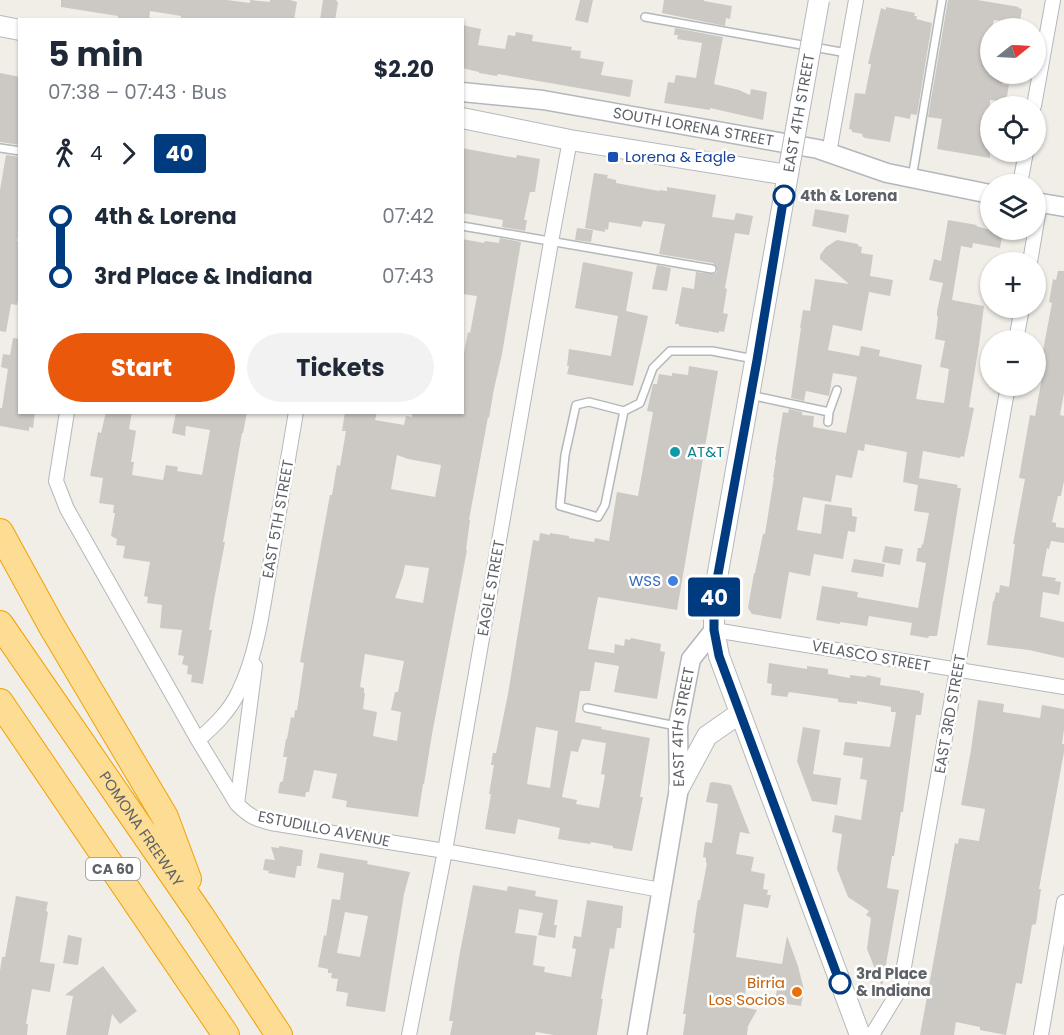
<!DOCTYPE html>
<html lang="en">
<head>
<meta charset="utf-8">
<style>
	:root { --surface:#fff; --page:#f2f2f3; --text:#1f2937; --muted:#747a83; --accent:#ea580c }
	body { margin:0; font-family:Poppins,sans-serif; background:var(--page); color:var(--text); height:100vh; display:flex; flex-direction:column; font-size:22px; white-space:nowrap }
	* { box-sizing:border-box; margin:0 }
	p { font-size:20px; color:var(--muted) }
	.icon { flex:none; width:33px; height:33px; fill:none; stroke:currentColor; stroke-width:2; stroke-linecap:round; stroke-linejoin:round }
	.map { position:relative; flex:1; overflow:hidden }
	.drawer { position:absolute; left:18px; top:18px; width:446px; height:396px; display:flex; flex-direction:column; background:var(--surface); border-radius:0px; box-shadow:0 2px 4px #0004 }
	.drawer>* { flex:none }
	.badge { padding:0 12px; border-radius:4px; font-size:21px; line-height:39px }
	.needle { width:39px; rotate:72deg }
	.buttons { position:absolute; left:980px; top:18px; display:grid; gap:12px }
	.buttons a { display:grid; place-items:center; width:66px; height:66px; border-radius:50%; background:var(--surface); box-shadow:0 2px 4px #0004; font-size:30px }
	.map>.badge { position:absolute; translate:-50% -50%; box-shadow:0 0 0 3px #fff }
	.legs { display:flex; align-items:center; gap:9px; height:66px; padding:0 30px; font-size:20px }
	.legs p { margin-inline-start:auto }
	.head { display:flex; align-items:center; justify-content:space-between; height:102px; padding:0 30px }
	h1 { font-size:33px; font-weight:700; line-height:45px }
	.primary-button { display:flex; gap:12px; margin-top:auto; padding:12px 30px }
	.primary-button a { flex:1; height:69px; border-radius:36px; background:var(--accent); color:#fff; font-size:24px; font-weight:700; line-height:69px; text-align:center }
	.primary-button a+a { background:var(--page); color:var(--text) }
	ul { padding:0 30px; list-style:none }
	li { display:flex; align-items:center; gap:21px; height:60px; font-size:22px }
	li i { display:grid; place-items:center; width:9px; height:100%; margin:0 8px; background:currentColor }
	li i::after { content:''; width:15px; height:15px; margin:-8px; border:4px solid; border-radius:50%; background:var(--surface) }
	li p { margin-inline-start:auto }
	li:first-child i { background:linear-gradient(#0000 50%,currentColor 0) }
	li:last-child i { background:linear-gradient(currentColor 50%,#0000 0) }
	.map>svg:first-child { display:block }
	.building { fill:#ccc9c4; fill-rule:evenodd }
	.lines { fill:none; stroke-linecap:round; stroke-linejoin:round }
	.service-casing { stroke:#b4b7bb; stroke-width:10 }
	.minor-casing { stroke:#b4b7bb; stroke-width:16 }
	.tertiary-casing { stroke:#b4b7bb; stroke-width:21 }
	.secondary-casing { stroke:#b5b9be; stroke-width:22 }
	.motorway-casing { stroke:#f4a003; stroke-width:28 }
	.service { stroke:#fff; stroke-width:7 }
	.minor { stroke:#fff; stroke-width:14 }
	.tertiary { stroke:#fff; stroke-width:18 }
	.secondary { stroke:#fff; stroke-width:20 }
	.motorway { stroke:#fcdd93; stroke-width:26 }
	.secondary-bridge-casing { stroke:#b5b9be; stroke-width:22; stroke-linecap:butt }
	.secondary-bridge { stroke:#fff; stroke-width:20 }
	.line-1-casing { stroke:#fff; stroke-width:14 }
	.line-1 { stroke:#003b80; stroke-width:9 }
	.transit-dot { fill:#1a4fb4; stroke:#fff; stroke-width:2 }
	.stop-1-dot { fill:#fff; stroke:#003b80; stroke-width:3 }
	.culture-dot { fill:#0f9aa8; stroke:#fff; stroke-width:2 }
	.shop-dot { fill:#3f7fe0; stroke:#fff; stroke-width:2 }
	.food-dot { fill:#e8710a; stroke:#fff; stroke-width:2 }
	.labels { text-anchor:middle; stroke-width:5; stroke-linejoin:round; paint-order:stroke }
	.shield { fill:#fff; stroke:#8e9195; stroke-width:1.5 }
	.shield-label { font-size:14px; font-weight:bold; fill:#5e6267 }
	.street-label { font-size:15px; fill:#5e6267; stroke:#fff }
	.transit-label { font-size:15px; fill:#164399; stroke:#fff; text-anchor:start }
	.stop-label { font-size:15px; font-weight:bold; fill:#5e6267; stroke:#fff; text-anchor:start }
	.culture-label { font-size:15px; fill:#0d838f; stroke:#fff; text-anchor:start }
	.shop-label { font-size:15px; fill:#366cbe; stroke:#fff; text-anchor:end }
	.food-label { font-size:15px; fill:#c56008; stroke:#fff; text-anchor:end }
</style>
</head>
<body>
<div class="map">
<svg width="1064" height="1035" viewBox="0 0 1064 1035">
	<rect width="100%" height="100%" fill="#f0eee7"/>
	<path class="building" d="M61 0H227L250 3V0L270 2V0H290L297 2 294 20H181V16L150 11 149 20H118V16L61 7Z
		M323 0H336L338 3 335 20H320Z
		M580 0H593L588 23 575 20Z
		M664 0H704V1L732 6 730 19 726 18 725 26 662 13Z
		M948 0H977L1019 7 1018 8 1022 9 1020 21H1016V23L994 20 992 28H990V74H1004L1002 84 1009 85 1006 102 990 100V158L937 149 942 119 928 117Z
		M886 7 915 13 914 16H917L916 19 932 23 917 115 911 114 910 119 895 116 890 142 865 138 862 136 863 134 852 132V130L849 129 855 93 865 94 871 64H868L881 8 886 10Z
		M462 25 481 29 478 45 505 49 508 35 515 36 516 32 533 35 532 41 572 47 571 50 581 51 580 58 604 62 601 75 633 80 630 97 498 74 497 76 479 73V72L462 68Z
		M675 28 723 37 714 84 739 90 750 95 751 89 767 92 763 120 710 108V110L664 103 668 82 674 83 676 75 696 78 702 43 677 39 678 35H674Z
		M0 73 20 77V145L0 142Z
		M462 148 516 158 517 155 540 159 535 192H530L524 220H527L525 231 502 227 503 220 462 213Z
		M6 155 20 157V229L17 241 20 242V292L17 305 11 304 6 332 0 331V190Z
		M594 173 608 175 607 178 616 180V183L659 191 660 190 667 191V187L716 195 712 217 734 220 736 213 753 216 749 235 735 233 725 288 727 289 723 313 728 314 724 332 719 331V333L679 326V324H675L682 287 694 289 696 272 713 274 717 272V268L713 263 659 254 665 224 643 221 641 227 609 222 608 230 605 229V232L585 228Z
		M815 209 849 215 846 233 812 226Z
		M948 220 977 225 976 226 990 230 1003 231 1000 248 973 243 972 248 961 246 952 300 984 306 979 345 969 407 974 408 964 457 961 456 960 458 923 451 918 485 903 482 907 452 865 444 864 451 858 450 852 478 836 475 831 502 803 497 797 530 821 534 825 504 852 508V516L857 517 855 532 848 531 843 559 814 554 810 576 789 572 781 619 752 614 748 608 754 573H755L763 534H765L774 477H773L776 460H775L783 412 788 413 789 409 802 412V415L814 416 813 427 846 433 857 377 833 373 829 396 806 391 804 401 791 398 801 328H800L803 310 810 311 815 279 849 284 820 259V255L826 247 837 240 858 244V246L862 247 861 253 873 255 870 276 893 280 890 296 869 292 862 331 833 325 828 350 859 356 861 346 880 350 879 356 922 365 916 399 944 403 949 369 940 367 945 341 935 339 938 317 937 316V311L943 283 929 280 934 259 941 261Z
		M577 228 593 230 591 242 575 240Z
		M500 238 521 242 502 354 494 389 489 418 488 417 469 520H470L466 550H467L432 734 424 784H423L418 817 346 807 347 801 332 798 337 774 314 770 309 792H306L305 797 278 793 280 782H282L283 780 287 757H283L286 739H287L291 717 294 718 295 710H297L303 670 304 663 300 662 309 610 330 495H332L337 465 340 466 346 431H342L345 412H377L375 420 404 425 406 416 412 417V412H462V363L468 332 470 333 477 296 462 294V239L484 243 485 241 499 243ZM397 455 408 459 441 465 435 497 391 489ZM405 565 429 568 423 603 395 598 403 575ZM365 654 404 661 398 692H395L391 710 401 712 397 741 373 736 377 712 363 709 365 693H364V688L360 687Z
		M583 262 633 272 626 311 648 316 633 386 567 374 569 366H567L569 349 611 356 618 316 575 308Z
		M657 265 671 268 667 291 652 289Z
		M1058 271H1064V393L1060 415 1064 416V481L1061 496H1058L1052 522 1056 523V527L1064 528V543L1051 541 1049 549 1047 548 1042 576 1056 578 1055 581 1061 582 1059 595 1043 592 1040 617 1064 622V658L1029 650 987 645 993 601H994L996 592 999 593 1000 585 1009 587 1015 544H1013L1025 479 1019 478 1030 415 1035 416 1045 361H1041L1052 303 1049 302 1053 279 1056 280Z
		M13 338 20 339V412H35L33 428 29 427V431L0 426V408H2L8 369 1 367 3 354 10 355Z
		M689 366 718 371 677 610 598 597 588 649 614 653 615 644 624 646 625 639 630 640 631 638 661 644 660 651 665 652 657 699 614 692 619 666 595 662 590 691H580L575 722 602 727 601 729 650 738 640 797H643L632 851 613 848V846L591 842 590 844 558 839 560 828 518 819 515 834 485 829 491 794H489L494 765H491L493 753H496L508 694 533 540 539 541 540 533 550 535V533L569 536V538L594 542 595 538 609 541 617 492 638 496 653 412 647 411 653 384H657L659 374 672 376V373L688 375ZM536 727 558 731 550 788 527 784ZM582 739 606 743 601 774 605 775 599 808 576 804 577 800 562 797 571 751 578 752Z
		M106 412H132L129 429 136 431 131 462H134L132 475 163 480 166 465 178 467 177 471 202 475 210 430 186 426 185 436 172 433 176 412H247L243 433H242L223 542H225L214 600 209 630H212L203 684 191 682 192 675 187 674 188 666 182 664 184 656 178 655 182 630 160 628 162 605 147 603 148 597 144 596 150 562 123 558 125 546 116 545 117 539 111 536 115 513H113L114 505 99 503 103 478 90 476 98 432 101 433Z
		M919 478 953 484 958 485 957 488H961L937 636H929L928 638 910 635 912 623 869 616 867 626 840 622V624L816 620 822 586 858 592 857 597 918 608 926 563 916 561 918 548H921L922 544 923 545 929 513 914 511Z
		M885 546 903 549 900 565 882 562Z
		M854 559 885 564 883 577 851 572Z
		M769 663 807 669V666L828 669V674L850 678V675L866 677 867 675 881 678 880 685 920 691V693H924L921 715H916L903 812H901L894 856H892L887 888 899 890 882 987 867 949 871 918 866 915 869 911 848 897 837 869 842 834 832 832 835 815 861 820 867 780 860 779 863 758 843 755 845 742 890 747 896 712H891V707L857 701V704L838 702V699L789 692 787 697 771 695 772 684 767 683Z
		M978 700 1004 704 1003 712 1040 718 1042 705 1064 709V729L1062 744H1064V752L1039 889H1041L1036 924 1032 925 1022 984 1016 983 1006 1035 980 1030V1027L956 1022 954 1035H920L955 843 958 844 959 838 979 841 985 809 961 805 971 750Z
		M803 727 820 730 813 774 841 778 837 805 812 801 797 761Z
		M713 782 731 785 750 834 740 832 736 854 754 857 751 871 765 874 763 889 768 890 767 895H771L768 908 744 904 736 957 782 964 787 936 798 966 804 990 801 1006 775 1002 778 982 748 976 743 1007 757 1010 748 1026 747 1035H683L686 1014H683L695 933H693L698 900H700L707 863H706V858L703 857 705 842 712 843 718 804 706 802 710 783Z
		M279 846 303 850 301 866H297L295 878 268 873 269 871 263 870 265 859 275 860 271 847 279 848Z
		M320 853 368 861 367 864 410 872 404 894 385 1012 346 1006 348 993 336 991 338 979 331 978 332 973H328V969L318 967 324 935 326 936 332 899 340 900 344 873 317 868ZM345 912 368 916 360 957 337 953Z
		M473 885 507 891 508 886 536 891 535 896 558 900 554 925H557L555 938 538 935 543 913 519 909 515 933 537 936 533 965 545 967 544 972 571 977 576 949 572 948 574 936 581 937 587 900 623 906 621 928H617L614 949 610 948 601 999H603L597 1035H554L536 1032 535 1035H450L453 1021H449L459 957Z
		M16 896 48 902 46 911 48 912 40 962 55 964 50 992 32 989 26 1024H28L27 1035H0V971L2 957H5Z
		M68 935 82 938 78 965 63 963Z
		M103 966 137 1011 120 1024 112 1014 108 1035H66L73 996 65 995Z"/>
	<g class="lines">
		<defs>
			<path id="service" d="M645 17 847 53
				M0 148 20 151
				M912 178 942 0
				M462 226 712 269
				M750 395 829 412 837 390
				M624 411 605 505 598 517 560 506 565 455 576 405 589 402 624 411 640 403 653 368 670 351H712L754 359
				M828 422 829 412
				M587 708 676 726"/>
			<path id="minor" d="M1034 106 1053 0
				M829 153 856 0
				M1020 184 1026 152
				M1030 262 1040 203
				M1016 340 1022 308
				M67 412 56 481 67 509 198 740 237 804C249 816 255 819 271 823L445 851 661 890
				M714 630 1064 687
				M198 740C214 726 230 711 239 691 256 657 263 609 269 571 278 518 287 465 296 412
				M237 804 255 666
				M409 1035 445 851 551 242 570 140
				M872 1035 900 989 1008 386
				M1041 1035 1064 902"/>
			<g id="tertiary">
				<path id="s1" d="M462 92 543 100 818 149 887 173 990 194"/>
				<path d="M1035 202 1064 207"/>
				<path id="s2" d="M637 1035 679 788 678 726 691 659 714 630"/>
			</g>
			<path id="secondary" d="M0 26 20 30
				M462 118 570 140 788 175
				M791 157 714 595V630L719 656 860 1035
				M679 788 707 736 740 713"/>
			<g id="motorway">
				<path d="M0 532 51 625 165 817 188 879"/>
				<path id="s3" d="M0 624 201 916 279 1035"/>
				<path d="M0 702 226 1035"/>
			</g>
		</defs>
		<use href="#service" class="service-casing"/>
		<use href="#minor" class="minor-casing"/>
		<use href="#tertiary" class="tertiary-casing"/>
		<use href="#secondary" class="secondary-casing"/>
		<use href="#motorway" class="motorway-casing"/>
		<use href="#service" class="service"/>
		<use href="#minor" class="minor"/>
		<use href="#tertiary" class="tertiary"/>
		<use href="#secondary" class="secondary"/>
		<use href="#motorway" class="motorway"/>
		<defs>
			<path id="secondary-bridge" d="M791 157 819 0"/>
		</defs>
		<use href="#secondary-bridge" class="secondary-bridge-casing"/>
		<use href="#secondary-bridge" class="secondary-bridge"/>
	</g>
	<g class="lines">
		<defs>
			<path id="line-1" d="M784 196 757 360 714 596V630L719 656 840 983"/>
		</defs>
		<use href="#line-1" class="line-1-casing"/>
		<use href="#line-1" class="line-1"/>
	</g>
	<rect class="transit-dot" x="607" y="151" width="12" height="12" rx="3"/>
	<g class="stop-1-dot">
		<circle cx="784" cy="196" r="10"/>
		<circle cx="840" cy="983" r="10"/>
	</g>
	<circle class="culture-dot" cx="675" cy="452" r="6"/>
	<circle class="shop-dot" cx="673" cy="581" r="6"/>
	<circle class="food-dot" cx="797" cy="992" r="6"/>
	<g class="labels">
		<rect class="shield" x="86" y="858" width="54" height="22" rx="4.5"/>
		<g class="shield-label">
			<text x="113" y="874">CA 60</text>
		</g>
		<g class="street-label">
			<text transform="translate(799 113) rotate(-80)" y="5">EAST 4TH STREET</text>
			<text dy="5" stroke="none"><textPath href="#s1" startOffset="234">SOUTH LORENA STREET</textPath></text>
			<text transform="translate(278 519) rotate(-80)" y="5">EAST 5TH STREET</text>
			<text transform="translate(491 588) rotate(-80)" y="5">EAGLE STREET</text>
			<text transform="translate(871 656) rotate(10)" y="5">VELASCO STREET</text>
			<text transform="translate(950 714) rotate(-80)" y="5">EAST 3RD STREET</text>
			<text dy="5" stroke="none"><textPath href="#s2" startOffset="312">EAST 4TH STREET</textPath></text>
			<text dy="5" stroke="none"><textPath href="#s3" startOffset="249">POMONA FREEWAY</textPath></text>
			<text transform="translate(324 829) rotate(11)" y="5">ESTUDILLO AVENUE</text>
		</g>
		<g class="transit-label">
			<text x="625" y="162">Lorena &amp; Eagle</text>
		</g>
		<g class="stop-label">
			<text x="800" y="201">4th &amp; Lorena</text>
			<text x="856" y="979">3rd Place<tspan x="856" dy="17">&amp; Indiana</tspan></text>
		</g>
		<g class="culture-label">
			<text x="687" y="457">AT&amp;T</text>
		</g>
		<g class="shop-label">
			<text x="661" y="586">WSS</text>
		</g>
		<g class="food-label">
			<text x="785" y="988">Birria<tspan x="785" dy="17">Los Socios</tspan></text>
		</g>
	</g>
</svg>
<div class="buttons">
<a><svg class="needle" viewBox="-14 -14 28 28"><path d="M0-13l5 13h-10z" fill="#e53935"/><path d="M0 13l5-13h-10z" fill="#747a83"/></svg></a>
<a><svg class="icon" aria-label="locate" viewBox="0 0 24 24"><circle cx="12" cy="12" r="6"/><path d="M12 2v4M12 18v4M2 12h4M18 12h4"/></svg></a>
<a><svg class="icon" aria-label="layers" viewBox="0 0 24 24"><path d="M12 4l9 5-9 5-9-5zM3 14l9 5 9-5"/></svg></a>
<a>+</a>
<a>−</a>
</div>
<b class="badge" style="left:714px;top:597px;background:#003b80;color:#fff">40</b>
<section class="drawer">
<div class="head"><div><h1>5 min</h1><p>07:38 – 07:43 · Bus</p></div><b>$2.20</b></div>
<div class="legs"><svg class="icon" aria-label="walk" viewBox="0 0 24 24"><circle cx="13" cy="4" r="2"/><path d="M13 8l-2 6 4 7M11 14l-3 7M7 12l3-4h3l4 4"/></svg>4<svg class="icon" aria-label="forward" viewBox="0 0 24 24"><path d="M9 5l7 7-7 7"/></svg><b class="badge" style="background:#003b80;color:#fff">40</b></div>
<ul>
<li><i style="color:#003b80"></i><b>4th &amp; Lorena</b><p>07:42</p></li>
<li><i style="color:#003b80"></i><b>3rd Place &amp; Indiana</b><p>07:43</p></li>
</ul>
<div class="primary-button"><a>Start</a><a>Tickets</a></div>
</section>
</div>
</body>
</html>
